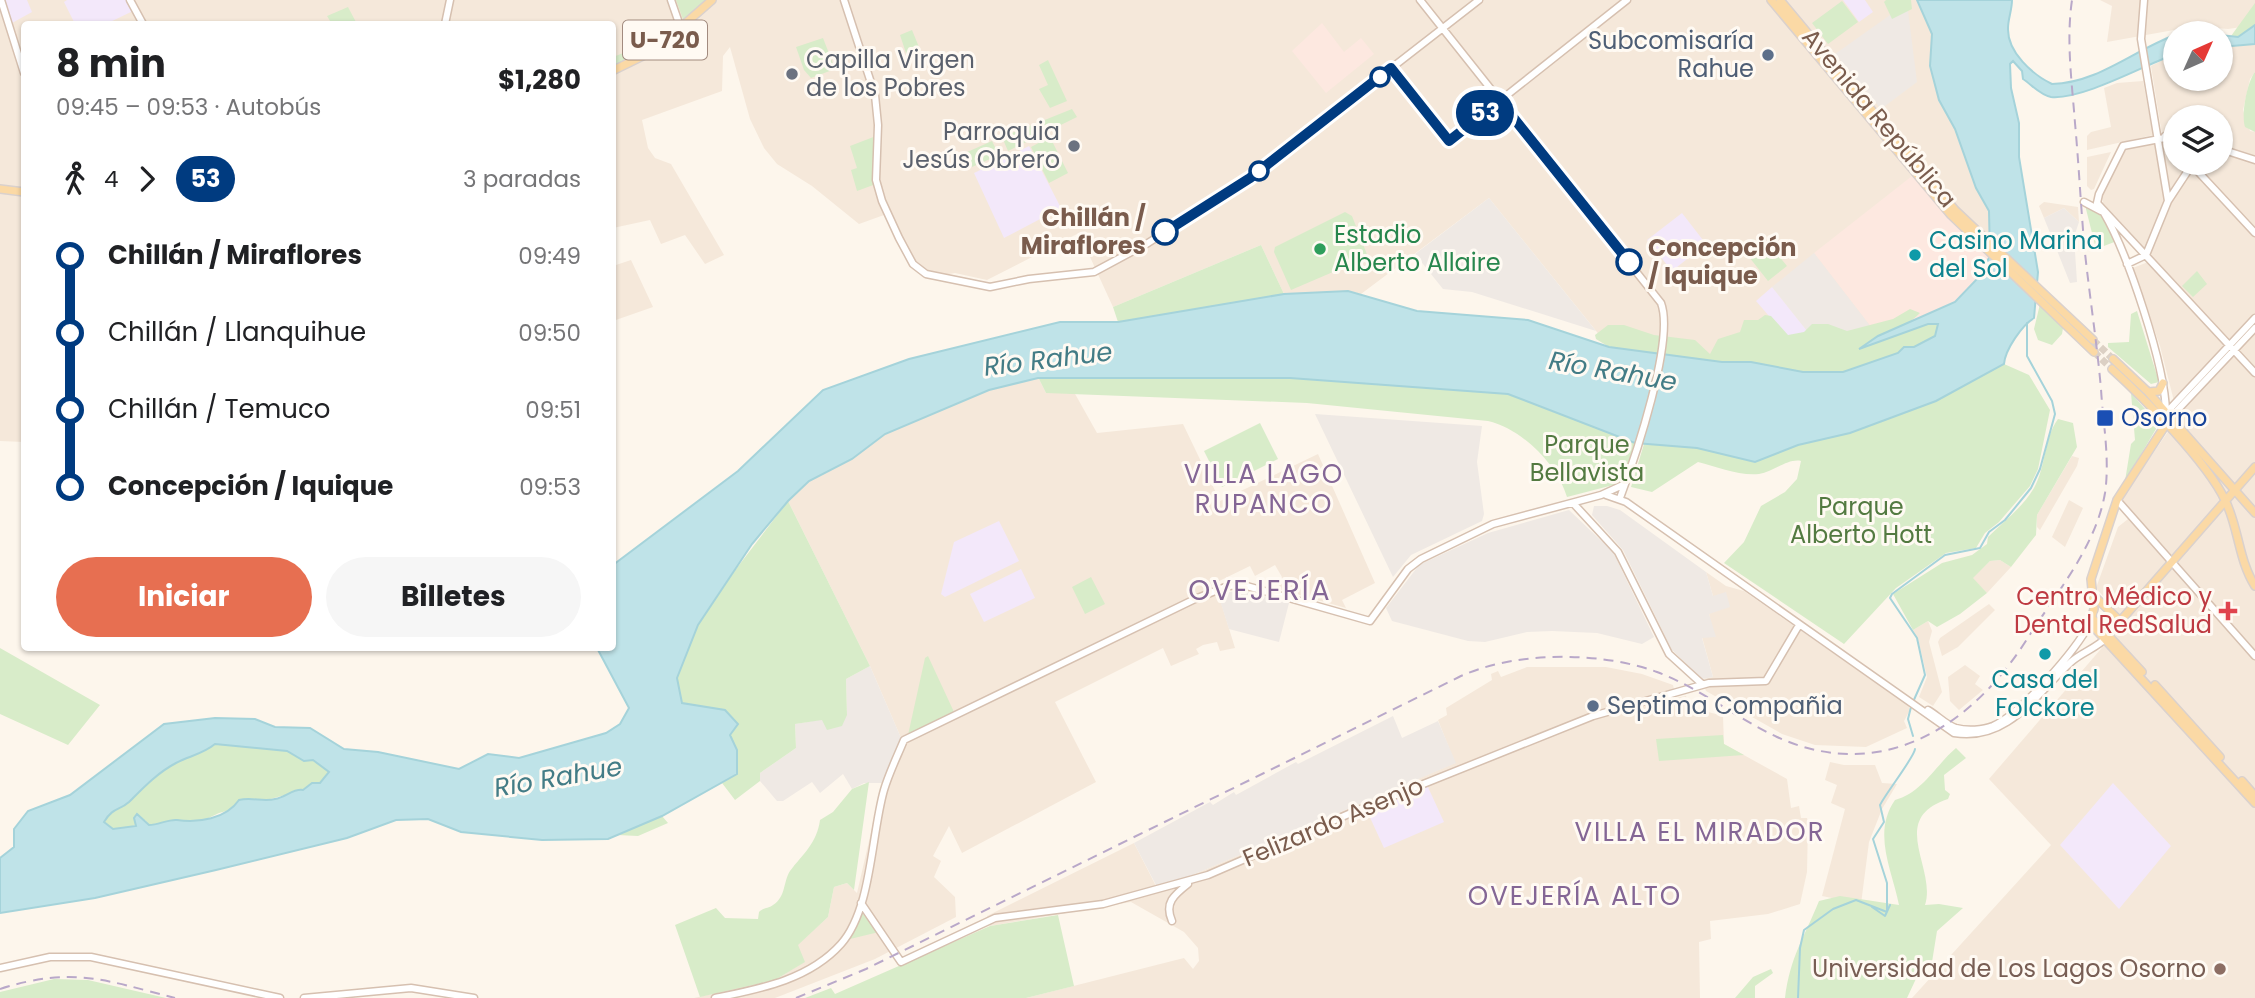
<!DOCTYPE html>
<html lang="es">
<head>
<meta charset="utf-8">
<style>
	:root { --surface:#fff; --page:#f6f6f6; --text:#202124; --muted:#757577; --accent:#e76f51 }
	body { margin:0; font-family:Poppins,sans-serif; background:var(--page); color:var(--text); height:100vh; display:flex; flex-direction:column; font-size:26px; white-space:nowrap }
	* { box-sizing:border-box; margin:0 }
	p { font-size:23px; color:var(--muted) }
	.icon { flex:none; width:38px; height:38px; fill:none; stroke:currentColor; stroke-width:2; stroke-linecap:round; stroke-linejoin:round }
	.map { position:relative; flex:1; overflow:hidden }
	.panel { position:absolute; left:21px; top:21px; width:595px; height:630px; display:flex; flex-direction:column; background:var(--surface); border-radius:7px; box-shadow:0 2px 5px #0004 }
	.panel>* { flex:none }
	.badge { padding:0 14px; border-radius:23px; font-size:24px; line-height:46px }
	.needle { width:46px; rotate:45deg }
	.fabs { position:absolute; left:2163px; top:21px; display:grid; gap:14px }
	.fabs a { display:grid; place-items:center; width:70px; height:70px; border-radius:50%; background:var(--surface); box-shadow:0 2px 5px #0004; font-size:35px }
	.map>.badge { position:absolute; translate:-50% -50%; box-shadow:0 0 0 4px #fff }
	.legs { display:flex; align-items:center; gap:10px; height:77px; padding:0 35px; font-size:23px }
	.legs p { margin-inline-start:auto }
	.summary { display:flex; align-items:center; justify-content:space-between; height:119px; padding:0 35px }
	h1 { font-size:38px; font-weight:700; line-height:52px }
	.button { display:flex; gap:14px; margin-top:auto; padding:14px 35px }
	.button a { flex:1; height:80px; border-radius:42px; background:var(--accent); color:#fff; font-size:28px; font-weight:700; line-height:80px; text-align:center }
	.button a+a { background:var(--page); color:var(--text) }
	ul { padding:0 35px; list-style:none }
	li { display:flex; align-items:center; gap:24px; height:77px; font-size:26px }
	li i { display:grid; place-items:center; width:10px; height:100%; margin:0 9px; background:currentColor }
	li i::after { content:''; width:18px; height:18px; margin:-9px; border:5px solid; border-radius:50%; background:var(--surface) }
	li p { margin-inline-start:auto }
	li:first-child i { background:linear-gradient(#0000 50%,currentColor 0) }
	li:last-child i { background:linear-gradient(currentColor 50%,#0000 0) }
	.map>svg:first-child { display:block }
	.residential { fill:#f5e8da; fill-rule:evenodd }
	.commercial { fill:#fde8e0 }
	.industrial { fill:#efe9e4 }
	.education { fill:#f3e8fa }
	.green { fill:#d8ecc9 }
	.water { fill:#bfe3e8; stroke:#a5d3da; stroke-width:2; fill-rule:evenodd }
	.lines { fill:none; stroke-linecap:round; stroke-linejoin:round }
	.stream { stroke:#a5d3da; stroke-width:2 }
	.primary-tunnel { stroke:#dcd0c4; stroke-width:7; stroke-dasharray:7 3.5; stroke-linecap:butt }
	.secondary-casing { stroke:#d6c0b0; stroke-width:9 }
	.primary-casing { stroke:#dad1cd; stroke-width:10 }
	.secondary { stroke:#fff; stroke-width:6 }
	.primary { stroke:#fbd9a5; stroke-width:7 }
	.rail { stroke:#b9a8c9; stroke-width:2; stroke-dasharray:10 7; stroke-linecap:butt }
	.line-1-casing { stroke:#fff; stroke-width:16 }
	.line-1 { stroke:#003b80; stroke-width:10 }
	.service-dot { fill:#5c6f8a; stroke:#fffaf3; stroke-width:2.5 }
	.worship-dot { fill:#6b7280; stroke:#fffaf3; stroke-width:2.5 }
	.stop-1-dot { fill:#fff; stroke:#003b80; stroke-width:3.5 }
	.leisure-dot { fill:#2e9e5b; stroke:#fffaf3; stroke-width:2.5 }
	.culture-dot { fill:#0f9aa8; stroke:#fffaf3; stroke-width:2.5 }
	.transit-dot { fill:#1a4fb4; stroke:#fffaf3; stroke-width:2.5 }
	.health-dot { fill:#e0444e; stroke:#fffaf3; stroke-width:2.5 }
	.education-dot { fill:#8d6e63; stroke:#fffaf3; stroke-width:2.5 }
	.labels { text-anchor:middle; stroke-width:6; stroke-linejoin:round; paint-order:stroke }
	.shield { fill:#fffaf3; stroke:#a28b7f; stroke-width:2 }
	.shield-label { font-size:23px; font-weight:bold; fill:#7a5c4d }
	.service-label { font-size:24px; fill:#4e5e75; stroke:#fffaf3; text-anchor:end }
	.worship-label { font-size:24px; fill:#5b616d; stroke:#fffaf3; text-anchor:start }
	.street-label { font-size:24px; fill:#7a5c4d; stroke:#fffaf3 }
	.stop-label { font-size:24px; font-weight:bold; fill:#7a5c4d; stroke:#fffaf3; text-anchor:end }
	.leisure-label { font-size:24px; fill:#27864d; stroke:#fffaf3; text-anchor:start }
	.culture-label { font-size:24px; fill:#0d838f; stroke:#fffaf3; text-anchor:start }
	.transit-label { font-size:24px; fill:#164399; stroke:#fffaf3; text-anchor:start }
	.park-label { font-size:24px; fill:#537a41; stroke:#fffaf3 }
	.health-label { font-size:24px; fill:#be3a42; stroke:#fffaf3; text-anchor:end }
	.education-label { font-size:24px; fill:#785e54; stroke:#fffaf3; text-anchor:end }
	.water-label { font-size:26px; font-style:italic; fill:#437c86; stroke:#fffaf3 }
	.neighbourhood-label { font-size:26px; letter-spacing:2px; fill:#846695; stroke:#fffaf3 }
	.quarter-label { font-size:28px; letter-spacing:2px; fill:#846695; stroke:#fffaf3 }
</style>
</head>
<body>
<div class="map">
<svg width="2255" height="998" viewBox="0 0 2255 998">
	<rect width="100%" height="100%" fill="#fdf6ec"/>
	<path class="residential" d="M0 0H1917L1932 34 1930 66 1939 100 1955 129 1976 188 1989 211 1990 256 1843 372 1609 347 1489 198 1361 294 1348 291 1284 294 1261 245 1113 307 1079 233 987 280 955 273 927 278 916 270 884 215 859 224 812 186 777 164 764 148 750 119 730 47 723 56 722 91 642 120 648 148 655 158 671 164 724 255 705 264 685 235 661 244 650 220 613 228 612 24H24V442L0 441Z
		M2100 0H2255V25L2228 29 2196 26 2107 42 2112 6Z
		M2255 44V72L2250 79 2243 110 2250 131 2255 132V998H1912L2051 845 1989 779 2125 621 2096 588 2118 527 2133 515 2121 500 2178 417 2160 346 2133 268 2148 262 2151 255 2103 203 2102 196 2125 150 2163 141 2151 66 2175 54V79H2221V47ZM2175 117H2221V163H2175Z
		M2143 81 2153 135 2087 150V136L2091 132 2111 127 2104 88 2117 83Z
		M2111 152 2094 189 2091 190 2087 186V157Z
		M2044 202 2078 207 2079 222 2064 208 2044 218 2039 206Z
		M631 260 653 307 613 321V266Z
		M1038 377 1046 393 1074 392 1097 433 1183 424 1220 501 1318 454 1375 583 1342 600 1346 608 1278 589 1282 577 1275 565 1255 576 1250 566 1215 583 1235 648 1220 651 1217 642 1203 645 1196 649 1199 654 1171 666 1163 648 1055 702 1096 782 962 853 949 826 933 856 941 861 934 877 955 897 956 917 875 959 775 998H694L775 980 804 962 797 945 828 917 834 887 847 883 857 893 881 789 901 738 870 666 788 501 809 481 852 459 885 434 989 390Z
		M2072 456 2079 458 2077 466 2040 530 2037 527V515Z
		M2069 500 2083 508 2065 547 2052 537Z
		M2000 560 2011 567 1987 593 1972 578 1990 561Z
		M1706 572 1726 586 1744 591 1908 705 1910 710 1904 721 1907 728 1866 747 1815 745 1782 734 1706 691 1702 679 1713 677 1702 637H1712L1709 613 1713 596Z
		M1989 604 1995 610 1958 647 1942 656 1938 642 1940 638Z
		M1928 621 1932 631 1929 642 1942 692 1933 706 1919 697 1927 677 1918 639 1913 630Z
		M1965 665 1980 676 1975 684 1983 690 1959 710 1950 701 1948 677Z
		M1527 667H1606L1642 674 1673 685 1676 698 1686 696 1690 707 1723 716 1724 744 1787 779 1791 808 1799 806 1801 818H1807L1808 823 1807 872 1800 904 1768 914 1710 921 1711 939 1699 942 1700 998H1026L1184 958 1193 969 1199 961 1198 948 1184 932 1131 902 990 926 987 916 1134 843 1156 886 1176 882 1455 763 1438 720 1447 715 1446 708 1492 680 1491 674 1498 671 1501 677Z
		M1830 762 1844 765H1875L1882 783 1897 784 1882 809 1869 842 1861 904 1822 896 1845 809 1831 803 1837 785 1825 780Z"/>
	<path class="commercial" d="M1322 23 1344 52 1361 38 1374 54 1326 93 1292 51Z
		M1912 176 1990 256 1978 278 1955 302 1878 336 1814 253Z"/>
	<path class="industrial" d="M1907 3 1917 82 1881 109 1835 54Z
		M1489 198 1596 331 1472 292 1443 289 1415 254Z
		M2064 208 2079 222 2074 237 2077 282 2070 283 2044 218Z
		M1814 253 1878 336 1859 349 1811 336 1772 287Z
		M1315 414 1482 426 1477 462 1484 514 1482 521 1411 555 1393 577Z
		M1594 506H1607L1620 510 1706 572 1713 596 1726 592 1730 607 1709 614 1716 637 1702 638 1713 677 1702 679 1672 650 1623 550 1592 515Z
		M1569 510 1613 552 1654 637 1642 644 1597 633 1552 631 1527 632 1485 642 1468 641 1392 621 1386 608 1419 565 1488 533Z
		M1242 590 1289 603 1279 642 1229 629 1218 594Z
		M870 666 901 738 882 783H864L852 789 843 774 820 793 812 782 783 801H777L760 781V773L796 748 795 724 847 715 846 679Z
		M1393 716 1402 738 1438 721 1456 763 1176 882 1157 887 1134 843 1210 802 1213 805 1234 792 1236 795 1296 762 1298 764Z"/>
	<path class="education" d="M5 0H27L32 12 12 23Z
		M67 0H131L135 10 106 24H75L64 2Z
		M1843 0H1865L1873 12 1859 22Z
		M1029 146 1061 208 1004 238 974 173Z
		M1682 213 1706 244 1672 271 1647 240Z
		M1772 287 1811 336 1787 337 1756 301Z
		M999 521 1019 561 945 597 941 594 954 542Z
		M1021 569 1035 598 984 622 970 594Z
		M2113 783 2171 846 2119 909 2060 845Z
		M1427 785 1444 822 1384 848 1367 811Z"/>
	<path class="green" d="M676 0H709L684 22Z
		M1886 0H1911L1912 9 1892 19 1884 2Z
		M1842 1 1858 22 1828 44 1812 23Z
		M2255 3V25L2238 37 2231 36Z
		M348 7 357 24H332L327 16Z
		M671 20 675 29 653 49 613 70V57L649 43 645 29Z
		M912 30 921 52 907 56 900 35Z
		M823 38 835 69 811 78 804 70 796 47Z
		M1048 60 1067 101 1050 108 1039 89 1048 85 1039 65Z
		M2255 72V132L2245 127C2241 115 2247 82 2255 72Z
		M1072 109 1077 117 1008 151 1002 137Z
		M876 136V184L857 191 851 170 857 168 850 146Z
		M1050 137 1068 173 1049 183 1031 147Z
		M992 141 999 155 972 167 965 153Z
		M2085 205 2100 213 2117 241 2096 249Z
		M1345 212 1352 216 1368 257 1291 290 1274 252 1275 247Z
		M1753 239 1761 249 1768 243 1787 266 1768 281 1742 248Z
		M1261 245 1284 294 1118 322 1113 307Z
		M2197 271 2207 284 2193 297 2182 286Z
		M2040 304 2063 328 2062 334 2052 345 2038 340 2034 329Z
		M1910 309 1920 313C1902 332 1879 331 1862 348L1928 324H1939L1935 336 1914 347H1904L1898 353 1843 372H1803L1751 362H1722L1609 347 1596 339 1595 335 1608 325H1624L1654 335 1695 340 1710 354 1718 339 1740 332 1744 320H1758L1765 315 1771 316 1788 335 1804 332 1812 324H1828L1847 331 1893 319Z
		M2137 311 2159 382 2151 384 2108 347V343L2129 342 2131 314Z
		M2004 364 2029 375 2050 410 2038 469 2030 486 1999 522 1985 533 1976 548 1946 553 1896 588 1844 644 1724 563 1744 542 1761 506 1785 492 1797 479 1801 461C1788 458 1773 472 1759 474 1739 476 1717 467 1698 462L1652 492 1631 487 1644 444 1697 448 1755 462 1798 445 1850 433 1936 401Z
		M1129 376 1290 378 1508 394 1635 443 1621 483 1567 497C1557 464 1522 429 1488 421L1307 403 1046 393 1038 377Z
		M2131 393 2152 417 2156 429 2125 481 2131 444 2135 440Z
		M2058 419 2073 423 2077 447 2037 515 2036 535 2011 567 2000 560 1990 561 1973 578 1987 593 1960 614 1937 627 1928 621 1913 630 1893 594 1942 563 1972 555 1987 544 1988 537C2004 521 2022 508 2034 488 2046 467 2044 438 2058 419Z
		M1260 423 1278 459 1222 487 1204 451Z
		M788 501 870 666 846 679 847 715 842 726 827 730 822 720 795 724 796 748 760 773V781L735 800 722 783 737 774C738 725 716 727 678 707L673 678 694 624Z
		M1091 577 1105 604 1085 614 1072 587Z
		M0 648 100 705 68 745 0 714Z
		M928 656 954 712 908 735 925 658Z
		M1723 735 1724 744 1744 755 1659 761 1656 739Z
		M215 744 287 751 304 761 313 760 329 772 320 783H312L303 790 219 813 198 823 175 820 149 825 145 820 126 829H113L104 821C114 807 119 811 129 802 143 788 158 773 176 763 189 756 203 754 215 744Z
		M1956 748 1966 758 1944 775 1945 790 1950 794 1948 799C1887 819 1937 868 1925 905L1939 904 1963 908 1937 931 1932 962 1921 968 1907 998H1785C1790 957 1804 938 1819 901L1840 896 1899 905C1892 870 1872 833 1895 800 1922 793 1936 765 1956 748Z
		M869 782 854 890 847 883 834 887 828 917 798 945 805 962 775 980 700 997 675 925 716 908 725 918 758 919 759 912C764 907 768 909 773 905 786 897 783 882 790 871 803 854 817 843 820 820L833 812 852 789Z
		M662 816 668 823 638 836 617 835Z
		M861 912 879 932 850 939Z
		M1058 915 1074 986 1026 998H805L831 988 835 994 990 926Z
		M1771 969 1773 973 1755 986V998H1735L1753 977Z
		M54 979 88 980 166 998H0V992Z"/>
	<path class="water" d="M1917 0H2012C2012 10 2008 19 2008 28 2007 52 2033 75 2052 84 2098 83 2134 50 2175 35V54C2145 65 2082 100 2051 97 2040 95 2032 85 2023 79L2022 71 2013 61 2010 64 2011 88 2019 123V157L2038 272 2034 318C2022 325 2005 350 2004 364L1936 401 1850 433 1798 445 1755 462 1697 448 1635 443 1508 394 1290 378H1038L989 390 885 434 852 459 809 481 788 501 752 544 698 625 677 678 682 703 725 710 738 724 730 735 737 750V774L662 816 608 839 542 840 461 832 428 819 396 820 347 838 216 870 95 898 0 913V858L14 847V829L28 811 70 795 164 724 215 718 255 719 275 727 310 728 344 749 378 752 459 769 488 754 519 758 606 733 620 724 629 708 597 648H612L613 565 738 471 823 390 909 359 1060 322H1118L1284 294 1348 291 1417 311 1528 320 1609 347 1722 362H1751L1803 372H1843L1898 353 1904 347H1914L1935 336 1938 324H1928L1859 349 1878 336 1955 302 1978 278 1990 256 1989 211 1976 188 1955 129 1939 100 1930 66 1932 34ZM215 744 287 751 304 761 313 760 329 772 320 783H312L303 790C294 788 286 797 275 799 264 802 251 797 239 800 226 819 198 823 177 820 169 819 158 825 149 825L137 814 134 818 136 826 113 829 104 822C113 807 119 811 129 802 143 788 157 773 176 763 189 756 203 754 215 744Z
		M2255 25V44L2221 47V35L2238 37Z"/>
	<g class="lines">
		<path class="stream" d="M1913 702 1925 675 1917 638 1890 598 1892 594 1945 555 1980 548 1989 532 2005 520 2031 488 2040 469 2055 414 2052 401 2027 356V323
			M1911 707 1908 719 1913 736
			M1872 907 1885 916 1890 905
			M1798 998 1800 948 1804 930 1833 909 1856 900 1887 912V883L1873 839 1884 822 1880 805C1886 793 1915 756 1915 749"/>
		<path class="primary-tunnel" d="M2093 340 2113 359
			M2094 352 2112 369"/>
		<defs>
			<path id="secondary" d="M1 0 24 73
				M130 0 143 24
				M671 0 680 26
				M844 0 875 95 878 125 876 180 882 201 899 238 913 264 926 274 990 287 1029 279 1094 272 1148 243 1250 178 1479 0
				M1420 0 1661 303C1675 340 1635 458 1620 498
				M2144 0 2141 39 2168 201
				M445 24 450 0
				M1391 68 1449 141 1627 0
				M2165 136 2175 147
				M2221 149 2255 160
				M2190 163 2255 233
				M2084 202 2101 211
				M2097 203 2255 373
				M2097 203 2099 194 2123 146 2175 136
				M2104 213C2128 254 2165 365 2166 412
				M2127 264 2146 255 2168 201 2193 163
				M2166 413 2255 318
				M2170 418 2255 328
				M1606 495 1626 502 1954 733C2008 742 2036 694 2071 662 2082 652 2097 648 2107 637
				M2117 500 2255 656
				M1573 503 1618 552 1669 654 1702 684
				M1928 710C1937 715 1946 725 1956 728 1967 731 1983 730 1993 726 2021 714 2076 650 2090 623
				M861 903 901 962 995 918 1103 904 1208 875 1351 813 1593 716 1709 683 1766 681 1799 625
				M1172 921C1164 903 1174 895 1188 884
				M0 968 50 957H91L280 998
				M304 998 411 988 474 998
				M715 998C759 989 809 980 841 944 872 909 871 835 884 790 889 773 897 757 904 740L1195 599 1228 586 1243 585 1370 621 1408 569 1421 559 1493 524 1601 495 1625 484"/>
			<path id="primary" d="M1771 0 1951 215 2094 352
				M1780 0 1955 210 2093 340
				M612 71 655 50 712 0
				M0 189 24 192
				M2113 359 2148 392 2255 513
				M2112 369C2144 398 2207 462 2225 500 2239 528 2238 559 2255 586
				M2149 392 2159 391 2163 383
				M2170 418 2117 500 2091 579 2094 609 2090 623 2255 803
				M2093 595 2120 621
				M2092 618 2142 672
				M2108 635 2255 467
				M2155 685 2220 757
				M2242 781 2255 796"/>
		</defs>
		<use href="#secondary" class="secondary-casing"/>
		<use href="#primary" class="primary-casing"/>
		<use href="#secondary" class="secondary"/>
		<use href="#primary" class="primary"/>
		<path class="rail" d="M0 989C72 966 105 980 175 998
			M796 998 866 969 1459 677C1514 651 1600 651 1657 672 1700 688 1736 718 1777 737 1883 785 1974 725 2029 636 2057 592 2096 546 2105 493 2110 459 2103 423 2101 389 2097 344 2090 299 2085 253 2081 210 2079 167 2075 123 2072 83 2066 41 2072 0"/>
	</g>
	<g class="lines">
		<defs>
			<path id="line-1" d="M1165 232 1250 178 1391 68 1449 141 1500 101 1629 262"/>
		</defs>
		<use href="#line-1" class="line-1-casing"/>
		<use href="#line-1" class="line-1"/>
	</g>
	<g class="service-dot">
		<circle cx="1768" cy="55" r="7"/>
		<circle cx="1593" cy="706" r="7"/>
	</g>
	<g class="worship-dot">
		<circle cx="792" cy="74" r="7"/>
		<circle cx="1074" cy="146" r="7"/>
	</g>
	<g class="stop-1-dot">
		<circle cx="1380" cy="77" r="9"/>
		<circle cx="1259" cy="171" r="9"/>
		<circle cx="1165" cy="232" r="12"/>
		<circle cx="1629" cy="262" r="12"/>
	</g>
	<circle class="leisure-dot" cx="1320" cy="249" r="7"/>
	<g class="culture-dot">
		<circle cx="1915" cy="255" r="7"/>
		<circle cx="2045" cy="654" r="7"/>
	</g>
	<rect class="transit-dot" x="2096" y="409" width="18" height="18" rx="3.5"/>
	<path class="health-dot" d="M2224.5 600.5h7v7h7v7h-7v7h-7v-7h-7v-7h7z"/>
	<circle class="education-dot" cx="2220" cy="969" r="7"/>
	<g class="labels">
		<rect class="shield" x="623" y="20.5" width="84" height="39" rx="5"/>
		<g class="shield-label">
			<text x="665" y="48">U-720</text>
		</g>
		<g class="service-label">
			<text x="1754" y="49">Subcomisaría<tspan x="1754" dy="28">Rahue</tspan></text>
			<text x="1607" y="714" text-anchor="start">Septima Compañia</text>
		</g>
		<g class="worship-label">
			<text x="806" y="68">Capilla Virgen<tspan x="806" dy="28">de los Pobres</tspan></text>
			<text x="1060" y="140" text-anchor="end">Parroquia<tspan x="1060" dy="28">Jesús Obrero</tspan></text>
		</g>
		<g class="street-label">
			<text transform="translate(1879 118) rotate(50)" y="8">Avenida República</text>
			<text transform="translate(1333 822) rotate(-23)" y="8">Felizardo Asenjo</text>
		</g>
		<g class="stop-label">
			<text x="1146" y="226">Chillán /<tspan x="1146" dy="28">Miraflores</tspan></text>
			<text x="1648" y="256" text-anchor="start">Concepción<tspan x="1648" dy="28">/ Iquique</tspan></text>
		</g>
		<g class="leisure-label">
			<text x="1334" y="243">Estadio<tspan x="1334" dy="28">Alberto Allaire</tspan></text>
		</g>
		<g class="culture-label">
			<text x="1929" y="249">Casino Marina<tspan x="1929" dy="28">del Sol</tspan></text>
			<text x="2045" y="688" text-anchor="middle">Casa del<tspan x="2045" dy="28">Folckore</tspan></text>
		</g>
		<g class="transit-label">
			<text x="2121" y="426">Osorno</text>
		</g>
		<g class="park-label">
			<text x="1587" y="453">Parque<tspan x="1587" dy="28">Bellavista</tspan></text>
			<text x="1861" y="515">Parque<tspan x="1861" dy="28">Alberto Hott</tspan></text>
		</g>
		<g class="health-label">
			<text x="2212" y="605">Centro Médico y<tspan x="2212" dy="28">Dental RedSalud</tspan></text>
		</g>
		<g class="education-label">
			<text x="2206" y="977">Universidad de Los Lagos Osorno</text>
		</g>
		<g class="water-label">
			<text transform="translate(1048 359) rotate(-7)" y="9">Río Rahue</text>
			<text transform="translate(1613 371) rotate(10)" y="9">Río Rahue</text>
			<text transform="translate(558 777) rotate(-10)" y="9">Río Rahue</text>
		</g>
		<g class="neighbourhood-label">
			<text x="1264" y="483">VILLA LAGO<tspan x="1264" dy="30">RUPANCO</tspan></text>
			<text x="1700" y="841">VILLA EL MIRADOR</text>
			<text x="1575" y="905">OVEJERÍA ALTO</text>
		</g>
		<g class="quarter-label">
			<text x="1260" y="600">OVEJERÍA</text>
		</g>
	</g>
</svg>
<div class="fabs">
<a><svg class="needle" viewBox="-14 -14 28 28"><path d="M0-13l5 13h-10z" fill="#e53935"/><path d="M0 13l5-13h-10z" fill="#757577"/></svg></a>
<a><svg class="icon" aria-label="layers" viewBox="0 0 24 24"><path d="M12 4l9 5-9 5-9-5zM3 14l9 5 9-5"/></svg></a>
</div>
<b class="badge" style="left:1485px;top:113px;background:#003b80;color:#fff">53</b>
<section class="panel">
<div class="summary"><div><h1>8 min</h1><p>09:45 – 09:53 · Autobús</p></div><b>$1,280</b></div>
<div class="legs"><svg class="icon" aria-label="walk" viewBox="0 0 24 24"><circle cx="13" cy="4" r="2"/><path d="M13 8l-2 6 4 7M11 14l-3 7M7 12l3-4h3l4 4"/></svg>4<svg class="icon" aria-label="forward" viewBox="0 0 24 24"><path d="M9 5l7 7-7 7"/></svg><b class="badge" style="background:#003b80;color:#fff">53</b><p>3 paradas</p></div>
<ul>
<li><i style="color:#003b80"></i><b>Chillán / Miraflores</b><p>09:49</p></li>
<li><i style="color:#003b80"></i><span>Chillán / Llanquihue</span><p>09:50</p></li>
<li><i style="color:#003b80"></i><span>Chillán / Temuco</span><p>09:51</p></li>
<li><i style="color:#003b80"></i><b>Concepción / Iquique</b><p>09:53</p></li>
</ul>
<div class="button"><a>Iniciar</a><a>Billetes</a></div>
</section>
</div>
</body>
</html>
